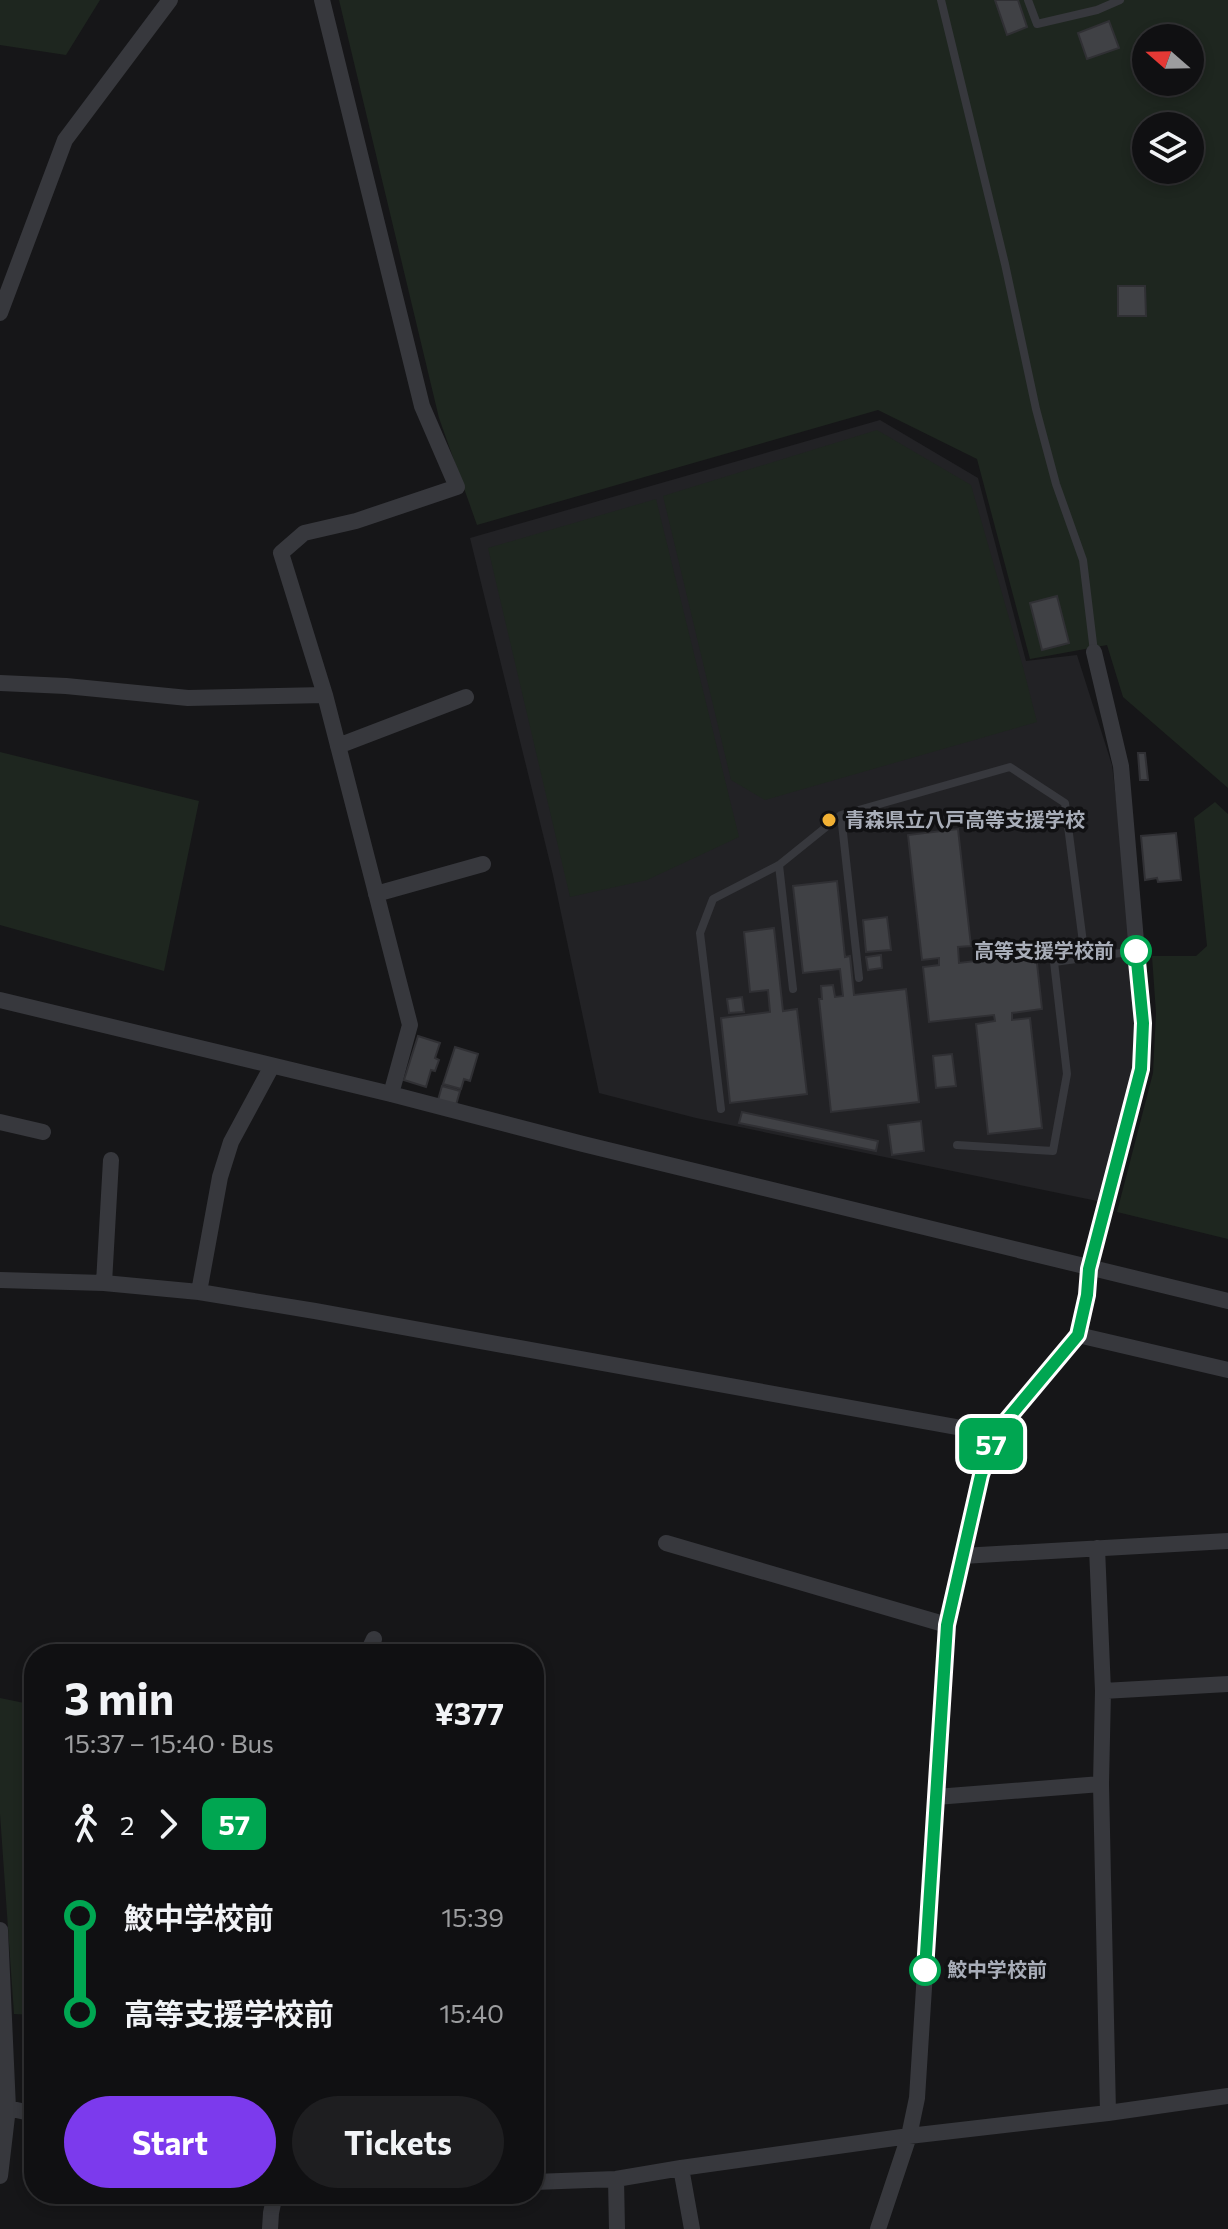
<!DOCTYPE html>
<html lang="en">
<head>
<meta charset="utf-8">
<style>
	:root { --surface:#101012; --page:#1e1e20; --text:#f1f3f6; --muted:#9c9d9f; --line:#303032; --accent:#7c3aed }
	body { margin:0; font-family:Commissioner,"Noto Sans JP",sans-serif; background:var(--page); color:var(--text); height:100vh; display:flex; flex-direction:column; font-size:30px; white-space:nowrap }
	* { box-sizing:border-box; margin:0 }
	p { font-size:26px; color:var(--muted) }
	.icon { flex:none; width:44px; height:44px; fill:none; stroke:currentColor; stroke-width:2; stroke-linecap:round; stroke-linejoin:round }
	.map { position:relative; flex:1; overflow:hidden }
	.side { position:absolute; left:24px; top:1644px; width:520px; height:560px; display:flex; flex-direction:column; background:var(--surface); border-radius:32px; box-shadow:0 4px 12px #0003,0 0 0 2px var(--line) }
	.side>* { flex:none }
	.badge { padding:0 16px; border-radius:12px; font-size:28px; line-height:52px }
	.needle { width:52px; rotate:290deg }
	.controls { position:absolute; left:1132px; top:24px; display:grid; gap:16px }
	.controls a { display:grid; place-items:center; width:72px; height:72px; border-radius:50%; background:var(--surface); box-shadow:0 4px 12px #0003,0 0 0 2px var(--line); font-size:40px }
	.map>.badge { position:absolute; translate:-50% -50%; box-shadow:0 0 0 4px #fff }
	.legs { display:flex; align-items:center; gap:12px; height:88px; padding:0 40px; font-size:26px }
	.legs p { margin-inline-start:auto }
	.headline { display:flex; align-items:center; justify-content:space-between; height:136px; padding:0 40px }
	h1 { font-size:44px; font-weight:700; line-height:60px }
	.primary-button { display:flex; gap:16px; margin-top:auto; padding:16px 40px }
	.primary-button a { flex:1; height:92px; border-radius:48px; background:var(--accent); color:#fff; font-size:32px; font-weight:700; line-height:92px; text-align:center }
	.primary-button a+a { background:var(--page); color:var(--text) }
	ul { padding:0 40px; list-style:none }
	li { display:flex; align-items:center; gap:28px; height:96px; font-size:30px }
	li i { display:grid; place-items:center; width:12px; height:100%; margin:0 10px; background:currentColor }
	li i::after { content:''; width:20px; height:20px; margin:-10px; border:6px solid; border-radius:50%; background:var(--surface) }
	li p { margin-inline-start:auto }
	li:first-child i { background:linear-gradient(#0000 50%,currentColor 0) }
	li:last-child i { background:linear-gradient(currentColor 50%,#0000 0) }
	.map>svg:first-child { display:block }
	.built { fill:#222225 }
	.green { fill:#1e261f; fill-rule:evenodd }
	.building { fill:#404145; stroke:#303034; stroke-width:2 }
	.lines { fill:none; stroke-linecap:round; stroke-linejoin:round }
	.lane { stroke:#37383d; stroke-width:8 }
	.street { stroke:#37383d; stroke-width:16 }
	.line-1-casing { stroke:#fff; stroke-width:18 }
	.line-1 { stroke:#00a651; stroke-width:12 }
	.poi-dot { fill:#f2b134; stroke:#111113; stroke-width:3 }
	.stop-1-dot { fill:#fff; stroke:#00a651; stroke-width:4 }
	.labels { text-anchor:middle; stroke-width:7; stroke-linejoin:round; paint-order:stroke }
	.poi-label { font-size:20px; font-weight:bold; fill:#a8adb8; stroke:#111113; text-anchor:start }
	.stop-label { font-size:20px; font-weight:bold; fill:#a8adb8; stroke:#111113; text-anchor:end }
</style>
</head>
<body>
<div class="map">
<svg width="1228" height="2229" viewBox="0 0 1228 2229">
	<rect width="100%" height="100%" fill="#161618"/>
	<path class="built" d="M880 420 978 478 1026 661 1077 655 1112 765 1143 1023 1107 1203 696 1118 599 1093 553 875 470 538Z"/>
	<path class="green" d="M0 0H100L66 55 0 45Z
		M339 0H1228V788L1123 697 1107 645 1030 659 977 459 878 410 477 525 439 418ZM1146 38H1190V82H1146ZM1146 126H1190V170H1146Z
		M877 430 971 485 1023 667 1037 722 765 800 731 780 663 496Z
		M656 499 739 837 647 880 570 897 488 548Z
		M0 752 199 801 164 971 0 925Z
		M1215 802 1228 814V1239L1117 1212 1153 1073 1156 1013 1152 956H1196L1207 946 1194 818Z
		M0 1698 34 1705V2015L14 2014 0 1814Z"/>
	<path class="building" d="M995 0H1018L1027 27 1007 35Z
		M1109 21 1119 48 1087 59 1078 33Z
		M1118 286H1145L1146 316H1118Z
		M1057 596 1069 643 1042 650 1030 603Z
		M1138 753H1145L1148 780H1140Z
		M958 829 971 946 958 947 959 963 1036 954 1042 1009 1012 1013V1020L1030 1018 1042 1128 988 1134 976 1024 995 1021 994 1015 929 1022 923 967 939 965V958L922 960 908 835Z
		M1176 833 1181 880 1158 882 1157 878 1145 880 1141 836Z
		M837 881 845 957 850 956 854 995 906 989 919 1102 831 1112 819 999H822L821 986 833 985 835 997 843 996 840 969 803 973 793 886Z
		M887 917 891 950 866 952 863 920Z
		M774 928 783 1011 797 1009 807 1094 730 1103 721 1018 770 1012 768 990 750 992 744 932Z
		M881 955 882 968 868 970 866 957Z
		M742 997 744 1012 729 1013 727 999Z
		M418 1036 440 1043 435 1058 439 1060 435 1071 431 1070 426 1087 404 1080Z
		M455 1047 478 1054 470 1081 464 1079 461 1089 443 1084Z
		M952 1054 956 1086 936 1088 933 1056Z
		M442 1086 460 1091 456 1105 438 1100Z
		M742 1112 878 1141 876 1151 739 1123Z
		M921 1121 924 1151 892 1155 888 1125Z"/>
	<g class="lines">
		<path class="lane" d="M941 0 1005 264 1036 409 1056 484 1083 560 1094 652
			M1028 0 1037 24 1097 10 1120 0
			M841 815 859 978
			M779 865 793 989
			M721 1109 700 933 713 899 779 865 841 815 1010 767 1065 803 1085 958
			M957 1145 1053 1151 1067 1074 1054 962 1136 951"/>
		<path class="street" d="M322 0 422 406 457 487 356 521 304 533 281 553 325 695 410 1025 391 1094
			M0 313 65 140 170 0
			M0 683 66 686 188 698 325 695
			M338 746 466 697
			M376 894 483 864
			M0 1000 391 1094 583 1144 1228 1301
			M0 1122 43 1132
			M0 1280 104 1283 199 1292 315 1311 995 1434
			M104 1283 111 1160
			M199 1292 220 1177 231 1142 272 1066
			M1078 1335 1228 1370
			M666 1543 947 1625
			M1097 1548 1103 1691 1101 1784 1108 2113
			M962 1556 1228 1541
			M367 1654 374 1639
			M1103 1691 1228 1684
			M936 1797 1101 1784
			M0 1930 8 2108 0 2176
			M0 2109 8 2108 34 2114
			M681 2168 692 2229
			M616 2179 617 2229
			M534 2182 616 2179 681 2168 909 2136 1108 2113 1228 2096
			M270 2229 271 2213 275 2194
			M878 2229 909 2136 917 2098 947 1625 981 1475 995 1434 1078 1335 1087 1295 1089 1269 1141 1069 1143 1023 1121 766 1094 652"/>
	</g>
	<g class="lines">
		<defs>
			<path id="line-1" d="M925 1970 947 1625 981 1475 995 1434 1078 1335 1087 1295 1089 1269 1141 1069 1143 1023 1136 951"/>
		</defs>
		<use href="#line-1" class="line-1-casing"/>
		<use href="#line-1" class="line-1"/>
	</g>
	<circle class="poi-dot" cx="829" cy="820" r="8"/>
	<g class="stop-1-dot">
		<circle cx="1136" cy="951" r="14"/>
		<circle cx="925" cy="1970" r="14"/>
	</g>
	<g class="labels">
		<g class="poi-label">
			<text x="845" y="827">青森県立八戸高等支援学校</text>
		</g>
		<g class="stop-label">
			<text x="1114" y="958">高等支援学校前</text>
			<text x="947" y="1977" text-anchor="start">鮫中学校前</text>
		</g>
	</g>
</svg>
<div class="controls">
<a><svg class="needle" viewBox="-14 -14 28 28"><path d="M0-13l5 13h-10z" fill="#e53935"/><path d="M0 13l5-13h-10z" fill="#9c9d9f"/></svg></a>
<a><svg class="icon" aria-label="layers" viewBox="0 0 24 24"><path d="M12 4l9 5-9 5-9-5zM3 14l9 5 9-5"/></svg></a>
</div>
<b class="badge" style="left:991px;top:1444px;background:#00a651;color:#fff">57</b>
<section class="side">
<div class="headline"><div><h1>3 min</h1><p>15:37 – 15:40 · Bus</p></div><b>¥377</b></div>
<div class="legs"><svg class="icon" aria-label="walk" viewBox="0 0 24 24"><circle cx="13" cy="4" r="2"/><path d="M13 8l-2 6 4 7M11 14l-3 7M7 12l3-4h3l4 4"/></svg>2<svg class="icon" aria-label="forward" viewBox="0 0 24 24"><path d="M9 5l7 7-7 7"/></svg><b class="badge" style="background:#00a651;color:#fff">57</b></div>
<ul>
<li><i style="color:#00a651"></i><b>鮫中学校前</b><p>15:39</p></li>
<li><i style="color:#00a651"></i><b>高等支援学校前</b><p>15:40</p></li>
</ul>
<div class="primary-button"><a>Start</a><a>Tickets</a></div>
</section>
</div>
</body>
</html>
